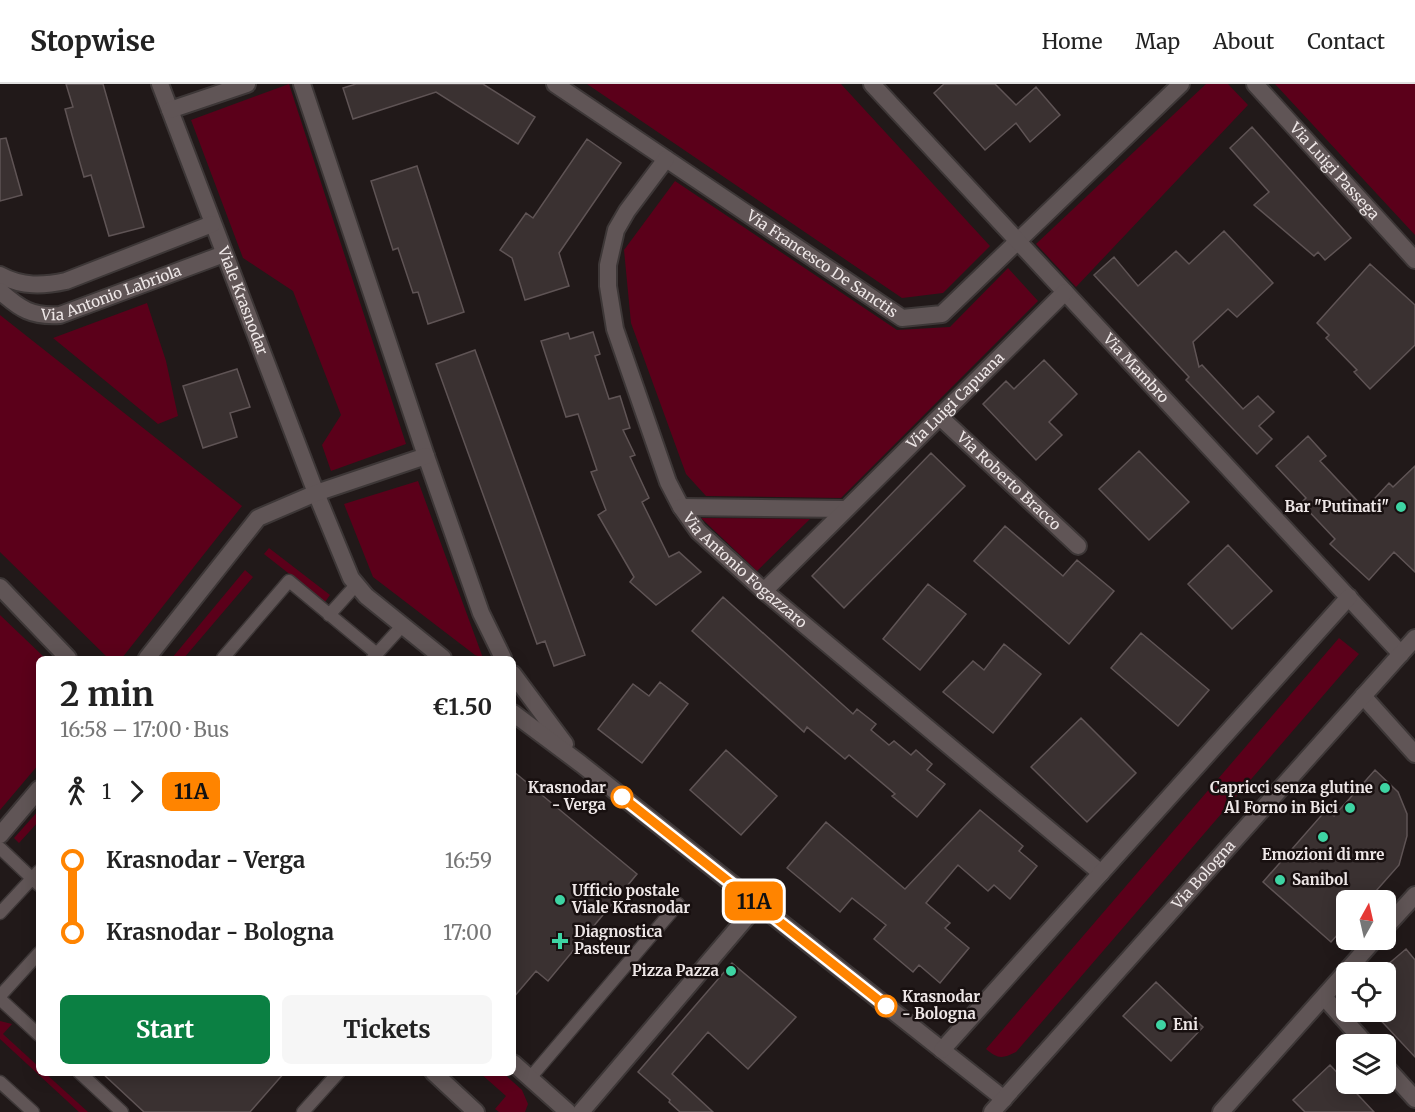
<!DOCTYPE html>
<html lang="en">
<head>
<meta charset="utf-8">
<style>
	:root { --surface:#fff; --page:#f6f6f6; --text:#222; --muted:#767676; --line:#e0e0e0; --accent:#0b8043 }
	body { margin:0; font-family:Merriweather,serif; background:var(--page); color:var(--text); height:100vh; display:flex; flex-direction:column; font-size:22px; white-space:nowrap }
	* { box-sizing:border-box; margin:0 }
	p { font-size:20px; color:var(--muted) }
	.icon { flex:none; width:33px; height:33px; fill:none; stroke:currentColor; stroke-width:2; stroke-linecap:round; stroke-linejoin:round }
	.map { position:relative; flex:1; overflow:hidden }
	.panel { position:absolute; left:36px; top:572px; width:480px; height:420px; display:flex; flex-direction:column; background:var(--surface); border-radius:9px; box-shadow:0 3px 15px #0003 }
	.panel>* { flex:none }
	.badge { padding:0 12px; border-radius:9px; font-size:21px; line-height:39px }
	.needle { width:39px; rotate:8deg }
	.buttons { position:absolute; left:1336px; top:806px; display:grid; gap:12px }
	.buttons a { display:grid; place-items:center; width:60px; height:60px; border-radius:9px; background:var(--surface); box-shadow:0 3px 15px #0003; font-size:30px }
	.map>.badge { position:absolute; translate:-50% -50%; box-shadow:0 0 0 3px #fff }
	.legs { display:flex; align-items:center; gap:9px; height:66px; padding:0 24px; font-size:20px }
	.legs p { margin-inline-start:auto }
	.headline { display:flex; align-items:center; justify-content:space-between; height:102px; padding:0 24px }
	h1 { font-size:33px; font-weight:700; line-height:45px }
	.action { display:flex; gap:12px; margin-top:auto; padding:12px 24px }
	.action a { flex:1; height:69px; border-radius:9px; background:var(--accent); color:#fff; font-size:24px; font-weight:700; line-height:69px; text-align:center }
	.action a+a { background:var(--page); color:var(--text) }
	ul { padding:0 24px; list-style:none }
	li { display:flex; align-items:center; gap:21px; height:72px; font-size:22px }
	li i { display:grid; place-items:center; width:9px; height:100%; margin:0 8px; background:currentColor }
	li i::after { content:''; width:15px; height:15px; margin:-8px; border:4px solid; border-radius:50%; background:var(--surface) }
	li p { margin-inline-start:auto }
	li:first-child i { background:linear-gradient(#0000 50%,currentColor 0) }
	li:last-child i { background:linear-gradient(currentColor 50%,#0000 0) }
	header { display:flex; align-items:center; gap:36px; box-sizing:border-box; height:84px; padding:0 30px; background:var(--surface); border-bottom:2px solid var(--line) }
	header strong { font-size:28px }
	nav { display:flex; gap:33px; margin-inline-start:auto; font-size:21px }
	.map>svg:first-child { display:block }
	.green { fill:#5b001a }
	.building { fill:#3a3131; stroke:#5f5455; stroke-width:1.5 }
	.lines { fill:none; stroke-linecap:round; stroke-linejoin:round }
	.service-casing { stroke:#3d3737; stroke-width:15 }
	.minor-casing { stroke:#3d3737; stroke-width:20 }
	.tertiary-casing { stroke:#3d3737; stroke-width:20 }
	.service { stroke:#605556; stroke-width:12 }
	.minor { stroke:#605556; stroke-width:16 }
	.tertiary { stroke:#605556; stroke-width:16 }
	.line-1-casing { stroke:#fff; stroke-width:14 }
	.line-1 { stroke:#ff8400; stroke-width:9 }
	.poi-dot { fill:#3ed4a3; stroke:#181010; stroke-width:2 }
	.stop-1-dot { fill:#fff; stroke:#ff8400; stroke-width:3 }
	.labels { text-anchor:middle; stroke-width:5; stroke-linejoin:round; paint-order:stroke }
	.street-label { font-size:15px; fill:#eee7e7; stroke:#181010 }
	.poi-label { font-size:15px; font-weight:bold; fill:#eee7e7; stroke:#181010; text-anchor:end }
	.stop-label { font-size:15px; font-weight:bold; fill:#eee7e7; stroke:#181010; text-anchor:end }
</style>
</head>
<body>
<header>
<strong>Stopwise</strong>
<nav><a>Home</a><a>Map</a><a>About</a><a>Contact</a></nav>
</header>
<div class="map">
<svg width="1415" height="1028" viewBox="0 0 1415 1028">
	<rect width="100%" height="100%" fill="#211919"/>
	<path class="green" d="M289 0 406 360 331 387 322 361 341 331 293 207 243 174 191 36Z
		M587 0H841L990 162 943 209 902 214Z
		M1206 0H1228L1248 21 1076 203 1036 160Z
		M1276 0H1415V151L1275 0Z
		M675 97 897 246 950 243 1008 184 1038 217 841 414 706 412 686 390 631 239 624 166Z
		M147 219 166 277 178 332 158 340 53 254Z
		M0 231 242 422 122 574H108L0 468Z
		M418 397 483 574 475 571 373 493 344 420Z
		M701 434 810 435 757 487Z
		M269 464 330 511 325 518 264 470Z
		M245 486 253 493 184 574H172Z
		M0 531 45 574H39V680L0 726Z
		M1339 554 1359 570 1016 968C1002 975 998 975 986 965Z
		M39 726V737L19 759 14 754Z
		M0 937 12 940 3 950 39 983V988L45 989 88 1028H79L0 955Z
		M480 989H503L522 1006 528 1020 525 1028H499L495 1025 506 1012Z"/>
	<path class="building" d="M66 0H103L144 143 109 152 91 91 84 93 72 51 65 25 73 23Z
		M356 0H483L535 33 518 60 436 8 353 35 343 4Z
		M944 0H995L1016 21 1036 3 1060 31 1030 58 1016 39 985 66 934 9Z
		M1252 43 1351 154 1325 176 1318 168 1314 172 1254 121 1269 108 1230 64Z
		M6 54 22 111 0 117V55Z
		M587 55 621 79 559 169 569 202 525 216 512 174 500 166 526 129 533 134Z
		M417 82 464 228 428 240 418 208 413 209 398 164 393 166 371 97Z
		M1224 147 1273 199 1237 233 1228 225 1193 258 1199 283 1202 281 1243 325 1258 312 1274 328 1259 342 1272 355 1257 370 1186 296 1189 293 1094 191 1114 173 1138 202 1176 167 1189 180Z
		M1370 180 1415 221V261L1370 305 1354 288 1357 286 1326 254 1329 251 1317 239Z
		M593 248 600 270 595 272 609 315 620 312 630 344 623 346 635 371 630 373 649 414 642 418 669 473 679 468 701 488 656 521 630 498 634 493 598 431 606 426 591 388 597 386 578 330 566 333 541 257 568 249 570 255Z
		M475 266 585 571 554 582 545 557 537 560 436 280Z
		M1044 276 1077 310 1049 338 1062 351 1036 376 983 320 1006 297 1014 305Z
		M237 285 250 323 230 329 237 353 203 364 183 302Z
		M1308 352 1326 372 1320 377 1365 425 1389 399 1393 403 1415 382V488L1394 468 1369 496 1330 460 1335 455 1301 419 1306 414 1276 382Z
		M1139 367 1189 418 1149 456 1099 405Z
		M931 369 965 402 844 524 812 492Z
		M1005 442 1063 492 1077 476 1114 507 1069 560 974 477Z
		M1228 461 1272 507 1232 545 1188 500Z
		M928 500 966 530 920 586 883 555Z
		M723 513 853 630 857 625 876 640 871 646 889 661 894 657 911 671 916 666 932 680 927 686 945 700 917 733 892 712 895 710 849 671 845 675 807 643 804 648 692 547Z
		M1141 549 1209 606 1178 642 1111 584Z
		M1004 560 1041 590 993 649 943 608 973 577 984 586Z
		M660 598 688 620 642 679 598 645 633 600 649 612Z
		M1081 634 1136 689 1087 738 1031 683Z
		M726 666 777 712 741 751 690 706Z
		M1375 686 1398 708 1407 730V752L1399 781 1368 816H1347V840L1331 858 1263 798 1327 725 1334 732Z
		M513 687 637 790 548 897 536 887 513 914Z
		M980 726 1023 762 1019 767 1037 782 1010 815 994 801 988 807 958 781 926 819 950 839 945 844 969 864 940 899 919 881 913 888 874 855 886 841 852 814 840 828 787 784 826 738 905 805Z
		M1406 865 1415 876V973L1372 927H1386V882Z
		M732 879 796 933 748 985 708 948 672 990 713 1028H680L669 1018 670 1016 638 988Z
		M1156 898 1203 943 1171 977 1123 932Z
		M1330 981 1374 1028H1305L1293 1016Z
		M101 988H285L250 1028H144Z"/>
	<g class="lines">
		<defs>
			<path id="service" d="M329 531 356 501
				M223 574 289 497 377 570
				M373 574 402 542
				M0 764 39 801
				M0 829 39 787
				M0 912 39 869
				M0 915 39 951
				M79 988 122 1028
				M530 994 678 820
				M0 998 33 1028
				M303 1028 339 988"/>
			<g id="minor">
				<path id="s1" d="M160 0 316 409 351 494 366 512 443 574"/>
				<path d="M302 0 426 372 481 529 503 574"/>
				<path id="s2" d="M555 0 902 234 942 230 1181 0"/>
				<path id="s3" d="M872 0 1401 570"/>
				<path id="s4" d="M1255 0 1415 176"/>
				<path d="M170 26 247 0"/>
				<path id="s5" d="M666 75 627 127 616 146 608 181V202L615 245 668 398 681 423 698 447 764 507 1101 789"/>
				<path d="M0 191C22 203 43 202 66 197L212 140"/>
				<path id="s6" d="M0 207C20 225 32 233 60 231L224 170"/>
				<path id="s7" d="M940 333 1078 462"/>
				<path d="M681 423 846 425"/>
				<path d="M0 503 68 574"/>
				<path id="s8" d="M764 507 1065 208"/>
				<path d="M147 574 258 434 316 409 426 372"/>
				<path d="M513 590 565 660"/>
				<path d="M1363 612 1415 670"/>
				<path d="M513 629 581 680 1004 1015"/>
				<path d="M0 751 39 705"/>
				<path d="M1386 843 1415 811"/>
				<path d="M1324 913 1366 960"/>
				<path d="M942 966 1349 513"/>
				<path d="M513 979 568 1028"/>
				<path d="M1386 983 1415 1015"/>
				<path d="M433 988 476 1028"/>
				<path d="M581 1028 758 820"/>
				<path d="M1221 1028 1375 855"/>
			</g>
			<g id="tertiary">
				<path id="s9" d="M992 1028 1415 554"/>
			</g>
		</defs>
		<use href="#service" class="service-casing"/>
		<use href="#minor" class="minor-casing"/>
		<use href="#tertiary" class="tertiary-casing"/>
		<use href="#service" class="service"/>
		<use href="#minor" class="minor"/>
		<use href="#tertiary" class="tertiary"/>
	</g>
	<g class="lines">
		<defs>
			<path id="line-1" d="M622 713 886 922"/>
		</defs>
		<use href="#line-1" class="line-1-casing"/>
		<use href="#line-1" class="line-1"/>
	</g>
	<g class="poi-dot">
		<circle cx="1401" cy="423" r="6"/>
		<circle cx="1385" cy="704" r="6"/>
		<circle cx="1350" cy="724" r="6"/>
		<circle cx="1323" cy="753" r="6"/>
		<circle cx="1280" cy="796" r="6"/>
		<circle cx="560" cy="816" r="6"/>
		<path d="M557 848h6v6h6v6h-6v6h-6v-6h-6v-6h6z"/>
		<circle cx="731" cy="887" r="6"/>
		<circle cx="1161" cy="941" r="6"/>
	</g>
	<g class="stop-1-dot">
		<circle cx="622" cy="713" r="10"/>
		<circle cx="886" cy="922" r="10"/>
	</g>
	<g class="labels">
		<g class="street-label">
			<text dy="5" stroke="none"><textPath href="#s4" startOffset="118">Via Luigi Passega</textPath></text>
			<text dy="5" stroke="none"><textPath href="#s2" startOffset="322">Via Francesco De Sanctis</textPath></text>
			<text dy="5" stroke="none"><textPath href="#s6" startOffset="122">Via Antonio Labriola</textPath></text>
			<text dy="5" stroke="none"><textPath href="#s1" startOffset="232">Viale Krasnodar</textPath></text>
			<text dy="5" stroke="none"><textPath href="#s3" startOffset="388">Via Mambro</textPath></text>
			<text dy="5" stroke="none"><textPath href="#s8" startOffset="270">Via Luigi Capuana</textPath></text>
			<text dy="5" stroke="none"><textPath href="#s7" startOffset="94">Via Roberto Bracco</textPath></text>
			<text dy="5" stroke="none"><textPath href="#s5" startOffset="468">Via Antonio Fogazzaro</textPath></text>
			<text dy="5" stroke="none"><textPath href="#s9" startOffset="318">Via Bologna</textPath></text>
		</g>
		<g class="poi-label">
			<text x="1389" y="428">Bar "Putinati"</text>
			<text x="1373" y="709">Capricci senza glutine</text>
			<text x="1338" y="729">Al Forno in Bici</text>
			<text x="1323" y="776" text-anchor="middle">Emozioni di mre</text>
			<text x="1292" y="801" text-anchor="start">Sanibol</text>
			<text x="572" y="812" text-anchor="start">Ufficio postale<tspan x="572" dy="17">Viale Krasnodar</tspan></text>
			<text x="574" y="853" text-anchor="start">Diagnostica<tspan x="574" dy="17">Pasteur</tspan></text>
			<text x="719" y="892">Pizza Pazza</text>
			<text x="1173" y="946" text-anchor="start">Eni</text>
		</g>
		<g class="stop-label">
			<text x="606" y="709">Krasnodar<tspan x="606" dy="17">- Verga</tspan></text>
			<text x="902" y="918" text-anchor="start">Krasnodar<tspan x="902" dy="17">- Bologna</tspan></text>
		</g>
	</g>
</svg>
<div class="buttons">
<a><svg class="needle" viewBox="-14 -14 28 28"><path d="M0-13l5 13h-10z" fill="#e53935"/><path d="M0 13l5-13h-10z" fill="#767676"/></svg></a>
<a><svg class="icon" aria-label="locate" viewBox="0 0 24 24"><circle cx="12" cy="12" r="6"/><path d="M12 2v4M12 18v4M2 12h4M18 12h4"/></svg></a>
<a><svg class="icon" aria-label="layers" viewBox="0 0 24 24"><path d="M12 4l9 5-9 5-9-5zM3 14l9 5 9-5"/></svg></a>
</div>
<b class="badge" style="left:754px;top:817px;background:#ff8400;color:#111">11A</b>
<section class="panel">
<div class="headline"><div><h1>2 min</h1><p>16:58 – 17:00 · Bus</p></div><b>€1.50</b></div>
<div class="legs"><svg class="icon" aria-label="walk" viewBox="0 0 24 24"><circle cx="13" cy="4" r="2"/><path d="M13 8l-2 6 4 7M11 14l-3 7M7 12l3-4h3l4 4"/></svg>1<svg class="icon" aria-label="forward" viewBox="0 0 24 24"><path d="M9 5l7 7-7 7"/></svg><b class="badge" style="background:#ff8400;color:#111">11A</b></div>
<ul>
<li><i style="color:#ff8400"></i><b>Krasnodar - Verga</b><p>16:59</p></li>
<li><i style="color:#ff8400"></i><b>Krasnodar - Bologna</b><p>17:00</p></li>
</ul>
<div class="action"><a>Start</a><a>Tickets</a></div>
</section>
</div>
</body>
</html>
